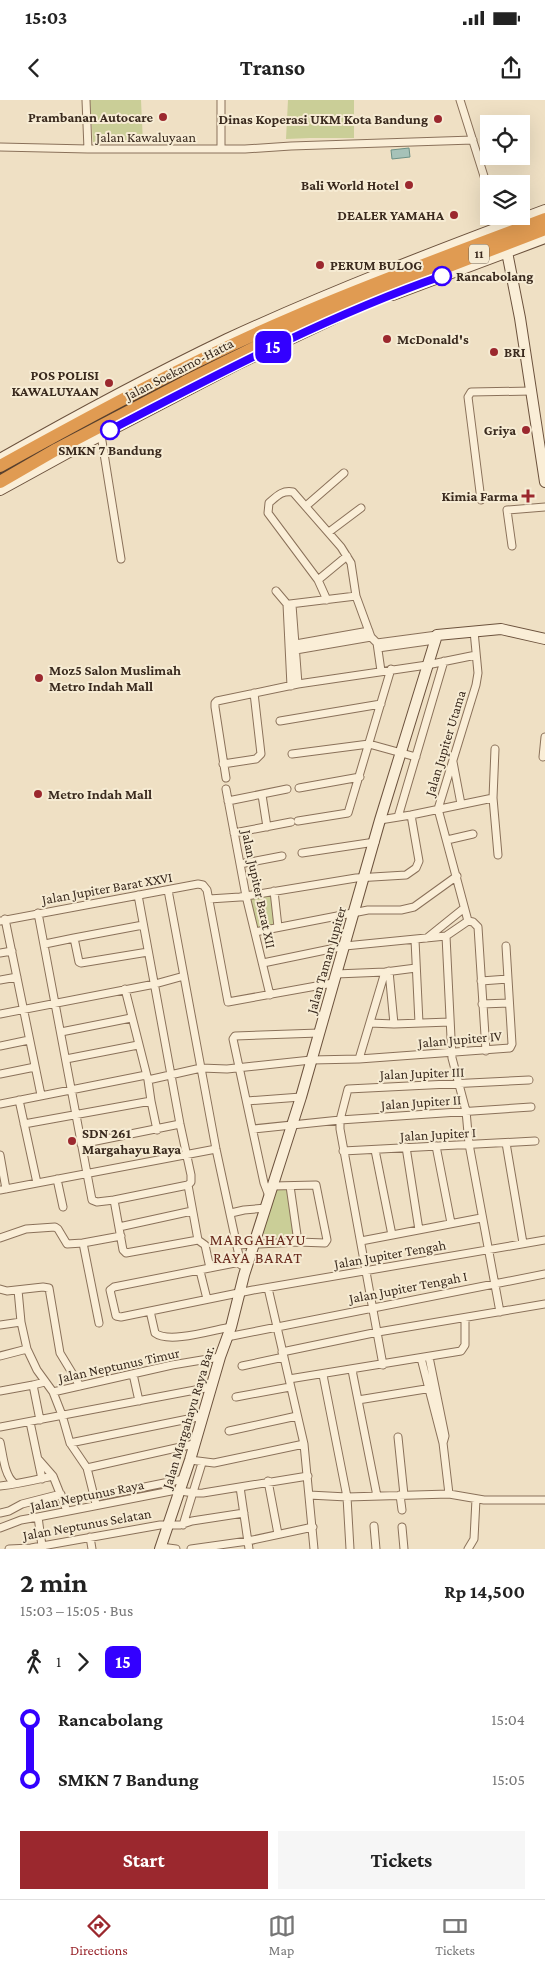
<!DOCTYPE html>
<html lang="en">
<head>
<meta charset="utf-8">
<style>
	:root { --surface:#fff; --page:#f6f6f6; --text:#222; --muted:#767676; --line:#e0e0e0; --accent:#9b282e }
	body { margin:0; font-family:"Crimson Pro",serif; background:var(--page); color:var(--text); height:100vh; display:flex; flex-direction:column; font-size:19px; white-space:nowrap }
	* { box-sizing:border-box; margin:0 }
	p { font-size:16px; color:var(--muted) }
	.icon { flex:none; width:28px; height:28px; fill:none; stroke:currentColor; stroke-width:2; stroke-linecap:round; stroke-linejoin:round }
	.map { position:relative; height:1449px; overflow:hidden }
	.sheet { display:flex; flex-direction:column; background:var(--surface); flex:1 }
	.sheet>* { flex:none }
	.badge { padding:0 10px; border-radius:8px; font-size:18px; line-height:32px }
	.tools { position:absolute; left:480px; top:15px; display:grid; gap:10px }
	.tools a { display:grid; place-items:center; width:50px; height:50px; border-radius:0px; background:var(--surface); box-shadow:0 5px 20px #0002; font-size:25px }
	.map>.badge { position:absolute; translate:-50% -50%; box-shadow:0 0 0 2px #fff }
	.legs { display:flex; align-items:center; gap:8px; height:55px; padding:0 20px; font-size:16px }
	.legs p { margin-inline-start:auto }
	.headline { display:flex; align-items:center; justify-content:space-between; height:85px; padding:0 20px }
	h1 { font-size:28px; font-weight:700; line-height:38px }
	.primary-button { display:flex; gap:10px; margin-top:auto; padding:10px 20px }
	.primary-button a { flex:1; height:58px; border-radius:0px; background:var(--accent); color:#fff; font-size:20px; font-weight:700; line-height:58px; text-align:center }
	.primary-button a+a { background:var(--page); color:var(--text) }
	ul { padding:0 20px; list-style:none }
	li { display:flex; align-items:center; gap:18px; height:60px; font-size:19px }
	li i { display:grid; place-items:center; width:8px; height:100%; margin:0 6px; background:currentColor }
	li i::after { content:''; width:12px; height:12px; margin:-6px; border:4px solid; border-radius:50%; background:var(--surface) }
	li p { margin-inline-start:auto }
	li:first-child i { background:linear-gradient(#0000 50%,currentColor 0) }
	li:last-child i { background:linear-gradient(currentColor 50%,#0000 0) }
	.status { display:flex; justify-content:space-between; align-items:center; height:35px; padding:0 25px; background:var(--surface); direction:ltr }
	.status svg { height:14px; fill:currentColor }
	header { display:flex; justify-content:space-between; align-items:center; height:65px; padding:0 20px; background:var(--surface); font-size:22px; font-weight:700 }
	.tabs { display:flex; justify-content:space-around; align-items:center; height:70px; border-top:1px solid var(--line); background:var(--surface); font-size:14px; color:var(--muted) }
	.tabs a { display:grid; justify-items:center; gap:2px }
	.tabs .active { color:var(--accent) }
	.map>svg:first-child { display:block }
	.green { fill:#cace97 }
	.water { fill:#a6c2b8; stroke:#6c9186 }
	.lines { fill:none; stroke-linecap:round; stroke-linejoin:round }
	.street-casing { stroke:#8a715a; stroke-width:9 }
	.secondary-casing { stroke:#6c523d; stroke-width:12 }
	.highway-casing { stroke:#58402e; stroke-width:15 }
	.street { stroke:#faeed7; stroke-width:7 }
	.secondary { stroke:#faeed7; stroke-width:10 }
	.highway { stroke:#e09b52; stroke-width:12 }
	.line-1-casing { stroke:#fff; stroke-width:11 }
	.line-1 { stroke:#30f; stroke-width:8 }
	.poi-dot { fill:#9b282e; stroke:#f6ebd3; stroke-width:2 }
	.stop-1-dot { fill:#fff; stroke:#30f; stroke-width:2.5 }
	.labels { text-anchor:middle; stroke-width:4; stroke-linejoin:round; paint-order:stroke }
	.shield { fill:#f6ebd3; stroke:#726454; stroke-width:1 }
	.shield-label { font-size:12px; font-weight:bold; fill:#3a2a1e }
	.poi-label { font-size:14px; font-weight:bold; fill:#3a2a1e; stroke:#f6ebd3; text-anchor:end }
	.street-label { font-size:14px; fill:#3a2a1e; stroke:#f6ebd3 }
	.stop-label { font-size:14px; font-weight:bold; fill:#3a2a1e; stroke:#f6ebd3; text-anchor:start }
	.quarter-label { font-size:16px; letter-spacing:1px; fill:#68291c; stroke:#f6ebd3 }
</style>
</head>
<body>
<div class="status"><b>15:03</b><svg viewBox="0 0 49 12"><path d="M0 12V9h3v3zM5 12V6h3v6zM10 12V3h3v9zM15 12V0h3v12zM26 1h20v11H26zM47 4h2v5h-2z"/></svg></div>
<header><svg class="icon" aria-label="back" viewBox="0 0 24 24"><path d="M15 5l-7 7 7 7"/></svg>Transo<svg class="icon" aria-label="share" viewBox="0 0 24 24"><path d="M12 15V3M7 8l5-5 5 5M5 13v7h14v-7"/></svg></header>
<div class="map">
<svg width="545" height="1449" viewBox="0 0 545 1449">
	<rect width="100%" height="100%" fill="#efe0c4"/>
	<path class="green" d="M90 0H141L143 43 93 42Z
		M288 0H354V38H310L286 39Z
		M271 795 276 825 257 830 249 799Z
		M275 1089H287L294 1138 268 1140 262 1131Z"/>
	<path class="water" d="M409 48 410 57 392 59 391 50Z"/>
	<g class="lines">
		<defs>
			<path id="street" d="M86 0 88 49
				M460 0 489 92
				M0 47 88 49H245L291 46 473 40
				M221 49V0
				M496 116 499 127
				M101 335 121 459
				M481 400 468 297 471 292 532 291
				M306 406 344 373
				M329 432 361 408
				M512 446 507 410 545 407
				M318 480 347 456
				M276 491 287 504 291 586
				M327 500 318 480 268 413 269 403C277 396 282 390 293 392L341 447 351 463 356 496 371 537 377 543 381 571
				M290 504 356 496
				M292 505 298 584
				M377 543 437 535
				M290 545 369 531
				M378 548 435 540
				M290 551 371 537
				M280 621 381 604
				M495 649 493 698 498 755
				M292 654 369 644 416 657
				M543 657 545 637
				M453 662 461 704
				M223 664 256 659 261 654 254 593
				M226 678 215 607V603L217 601 298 584 427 565 476 555
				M299 688 360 677
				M226 689 246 796 270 895
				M262 695 267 727
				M228 701 287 689
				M398 717 444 561
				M380 720 411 715 493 698
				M298 721 348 713 391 569
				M234 733 291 722
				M447 740 473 734
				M302 753 375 742
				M240 764 282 756
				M168 790 216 1049 241 1165
				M274 791 278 827
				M138 795 180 1024 191 1075V1082L188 1085 198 1140
				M209 799 240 797 356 778 406 775 416 768 419 761 411 715
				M38 813 92 1100 97 1102 114 1100 123 1150 126 1153 198 1140 205 1145 210 1168
				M5 819 41 995
				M0 821 198 784 203 785 207 790 228 902 333 883
				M468 821 438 709 476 585 478 573 474 531
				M468 821 473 822 478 827 486 951
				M143 825 74 838 79 862 81 863 148 852
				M255 832 368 810H401L414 807 457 776
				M446 836 452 958 466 1011 469 1044 500 1212
				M427 838 463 809
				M415 840 419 923
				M45 844 74 838
				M0 853 12 851
				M263 863 345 846 446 836 468 821
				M389 871 394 924
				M336 874 385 872 416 868
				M0 880 17 877
				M481 881 508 879
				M482 904 509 903
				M0 914 155 884 184 876
				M370 923 394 924 450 922
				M61 932 131 918
				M0 946 29 940
				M66 959 138 945
				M359 959 385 872
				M0 974 35 967
				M148 980 201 968 227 969 311 960 359 959 510 948 512 944 506 846
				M19 1000 37 1083
				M151 1001 157 1030
				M247 1001 301 997
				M0 1004 146 975
				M24 1024 151 1001 148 980 125 889
				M253 1029 340 1020 531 1007
				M506 1043 523 1143
				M81 1044 180 1024
				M436 1046 451 1123
				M406 1047 419 1130
				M375 1050 392 1135
				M343 1051 535 1041
				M0 1055 6 1089
				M57 1079 63 1107
				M273 1086 316 1085 327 1140 325 1143 298 1142
				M0 1090 216 1049
				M269 1096 264 1083 233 939 235 936 319 933
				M114 1100 188 1085
				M231 1113 244 1110 266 1108
				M119 1127 192 1111
				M0 1138 26 1129 55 1127 58 1129 67 1144 83 1143
				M361 1141 481 1118
				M237 1145 298 1142 290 1086
				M240 1162 114 1187 110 1190 116 1216 121 1217 253 1190 545 1140
				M200 1171 207 1199
				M268 1188 304 1344 314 1449
				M0 1189 7 1191 43 1187 49 1188 60 1253 80 1286
				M18 1190 21 1222 27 1249 37 1270 53 1292 62 1315 70 1343 87 1368 96 1404
				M150 1211 155 1233C169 1244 213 1230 231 1227
				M99 1223 83 1143 121 1136
				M0 1225 21 1222
				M227 1237 545 1174
				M282 1252 378 1232 545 1204
				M0 1256 27 1249
				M429 1257 445 1336 443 1343
				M421 1258 443 1343 449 1394
				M383 1265 340 1029V1020L348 989 529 980
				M242 1266 284 1257
				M352 1270 377 1396
				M133 1274 139 1301
				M323 1275 347 1397 350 1449
				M289 1279 461 1251 465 1245V1218
				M0 1291 33 1285
				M53 1292 172 1265 220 1257
				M236 1297 290 1287
				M358 1300 432 1288
				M40 1320 33 1285 45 1282
				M30 1322 42 1379
				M0 1327 211 1287
				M229 1331 297 1316
				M398 1337 404 1395
				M0 1342C3 1354 4 1375 14 1383
				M70 1343 203 1316
				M39 1360 53 1376
				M190 1360 214 1363 304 1344
				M87 1368 194 1344
				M268 1381 278 1434
				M0 1386C19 1384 35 1380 53 1376L67 1411
				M240 1387 249 1449
				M309 1395 347 1397 449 1394 484 1400H545
				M400 1395 402 1410
				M95 1397 184 1379
				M0 1413 9 1411 22 1404 61 1394
				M38 1417 42 1446
				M183 1425 202 1363
				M374 1426 376 1449
				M402 1427 404 1449
				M0 1428 21 1420 38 1417 171 1391C182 1390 192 1394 203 1393L308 1376
				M90 1437 92 1449
				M161 1447 176 1449
				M9 1449 31 1448 160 1425H180L192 1421 244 1413
				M191 1449 248 1441 313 1427
				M468 1449 474 1439 476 1399"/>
			<path id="secondary" d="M507 152 520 218 545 382
				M393 195 545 138
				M0 359C74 317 150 276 227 239 331 191 438 150 545 110
				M0 390 71 351 240 263 337 217
				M160 1449 190 1360 220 1257 231 1227 244 1175 301 997 380 720 437 535 501 529 545 539"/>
			<path id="highway" d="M0 366C96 313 193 260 294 217 377 181 461 151 545 119
				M0 382 57 349 185 282 286 232 413 180 545 129"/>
		</defs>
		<use href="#street" class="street-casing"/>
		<use href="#secondary" class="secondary-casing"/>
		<use href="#highway" class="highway-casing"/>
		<use href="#street" class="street"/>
		<use href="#secondary" class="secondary"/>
		<use href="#highway" class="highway"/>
	</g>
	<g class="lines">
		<defs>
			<path id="line-1" d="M110 330C218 274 327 216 442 176"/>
		</defs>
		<use href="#line-1" class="line-1-casing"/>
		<use href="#line-1" class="line-1"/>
	</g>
	<g class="poi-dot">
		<circle cx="163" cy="17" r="5"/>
		<circle cx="438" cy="19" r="5"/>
		<circle cx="409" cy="85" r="5"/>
		<circle cx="454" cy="115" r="5"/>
		<circle cx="320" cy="165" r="5"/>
		<circle cx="387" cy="239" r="5"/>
		<circle cx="494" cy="252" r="5"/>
		<circle cx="109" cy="283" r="5"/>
		<circle cx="526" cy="330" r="5"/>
		<path d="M525.5 388.5h5v5h5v5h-5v5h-5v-5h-5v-5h5z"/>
		<circle cx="39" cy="578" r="5"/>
		<circle cx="38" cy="694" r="5"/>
		<circle cx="72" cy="1041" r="5"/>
	</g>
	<g class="stop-1-dot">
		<circle cx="442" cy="176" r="9"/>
		<circle cx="110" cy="330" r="9"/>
	</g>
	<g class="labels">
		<rect class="shield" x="469" y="144.5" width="20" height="19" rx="4"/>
		<g class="shield-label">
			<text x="479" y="158">11</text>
		</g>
		<g class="poi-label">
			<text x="153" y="22">Prambanan Autocare</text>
			<text x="428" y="24">Dinas Koperasi UKM Kota Bandung</text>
			<text x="399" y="90">Bali World Hotel</text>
			<text x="444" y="120">DEALER YAMAHA</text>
			<text x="330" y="170" text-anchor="start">PERUM BULOG</text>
			<text x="397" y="244" text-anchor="start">McDonald's</text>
			<text x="504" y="257" text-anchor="start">BRI</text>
			<text x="99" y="280">POS POLISI<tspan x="99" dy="16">KAWALUYAAN</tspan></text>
			<text x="516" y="335">Griya</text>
			<text x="518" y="401">Kimia Farma</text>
			<text x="49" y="575" text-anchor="start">Moz5 Salon Muslimah<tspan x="49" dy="16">Metro Indah Mall</tspan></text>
			<text x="48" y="699" text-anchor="start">Metro Indah Mall</text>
			<text x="82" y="1038" text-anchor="start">SDN 261<tspan x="82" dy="16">Margahayu Raya</tspan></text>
		</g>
		<g class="street-label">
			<text x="146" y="42">Jalan Kawaluyaan</text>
			<text transform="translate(179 269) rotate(-27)" y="5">Jalan Soekarno-Hatta</text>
			<text transform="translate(445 643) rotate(-73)" y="5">Jalan Jupiter Utama</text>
			<text transform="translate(107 788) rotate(-10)" y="5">Jalan Jupiter Barat XXVI</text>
			<text transform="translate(259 789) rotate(78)" y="5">Jalan Jupiter Barat XII</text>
			<text transform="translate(326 860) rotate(-74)" y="5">Jalan Taman Jupiter</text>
			<text transform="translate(460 939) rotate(-5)" y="5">Jalan Jupiter IV</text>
			<text transform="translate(422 973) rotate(-2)" y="5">Jalan Jupiter III</text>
			<text transform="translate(421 1002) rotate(-4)" y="5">Jalan Jupiter II</text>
			<text transform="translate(438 1034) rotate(-3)" y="5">Jalan Jupiter I</text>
			<text transform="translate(390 1154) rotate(-10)" y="5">Jalan Jupiter Tengah</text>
			<text transform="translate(408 1187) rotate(-11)" y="5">Jalan Jupiter Tengah I</text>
			<text transform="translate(119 1265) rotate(-12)" y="5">Jalan Neptunus Timur</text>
			<text transform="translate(188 1317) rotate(-73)" y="5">Jalan Margahayu Raya Bar.</text>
			<text transform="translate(87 1395) rotate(-11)" y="5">Jalan Neptunus Raya</text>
			<text transform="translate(87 1424) rotate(-10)" y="5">Jalan Neptunus Selatan</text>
		</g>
		<g class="stop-label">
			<text x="456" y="181">Rancabolang</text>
			<text x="110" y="355" text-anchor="middle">SMKN 7 Bandung</text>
		</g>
		<g class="quarter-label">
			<text x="258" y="1145">MARGAHAYU<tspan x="258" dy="18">RAYA BARAT</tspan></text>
		</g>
	</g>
</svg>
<div class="tools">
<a><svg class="icon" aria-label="locate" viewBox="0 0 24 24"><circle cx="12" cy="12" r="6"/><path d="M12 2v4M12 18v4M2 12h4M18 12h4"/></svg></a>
<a><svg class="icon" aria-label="layers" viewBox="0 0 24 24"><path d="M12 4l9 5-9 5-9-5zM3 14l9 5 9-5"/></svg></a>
</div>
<b class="badge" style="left:273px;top:247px;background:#30f;color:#fff">15</b>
</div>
<section class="sheet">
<div class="headline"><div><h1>2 min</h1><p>15:03 – 15:05 · Bus</p></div><b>Rp 14,500</b></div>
<div class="legs"><svg class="icon" aria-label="walk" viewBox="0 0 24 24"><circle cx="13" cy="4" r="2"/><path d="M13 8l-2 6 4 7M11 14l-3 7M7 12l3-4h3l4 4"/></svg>1<svg class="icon" aria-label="forward" viewBox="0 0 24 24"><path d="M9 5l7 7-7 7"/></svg><b class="badge" style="background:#30f;color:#fff">15</b></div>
<ul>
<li><i style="color:#30f"></i><b>Rancabolang</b><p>15:04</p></li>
<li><i style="color:#30f"></i><b>SMKN 7 Bandung</b><p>15:05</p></li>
</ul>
<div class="primary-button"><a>Start</a><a>Tickets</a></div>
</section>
<nav class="tabs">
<a class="active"><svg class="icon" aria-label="directions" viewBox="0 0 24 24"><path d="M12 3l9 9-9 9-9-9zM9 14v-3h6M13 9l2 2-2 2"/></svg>Directions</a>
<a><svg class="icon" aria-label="map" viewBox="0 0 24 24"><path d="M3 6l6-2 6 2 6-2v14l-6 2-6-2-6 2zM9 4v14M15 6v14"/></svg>Map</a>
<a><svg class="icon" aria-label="tickets" viewBox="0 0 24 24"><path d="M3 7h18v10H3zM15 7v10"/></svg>Tickets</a>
</nav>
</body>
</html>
